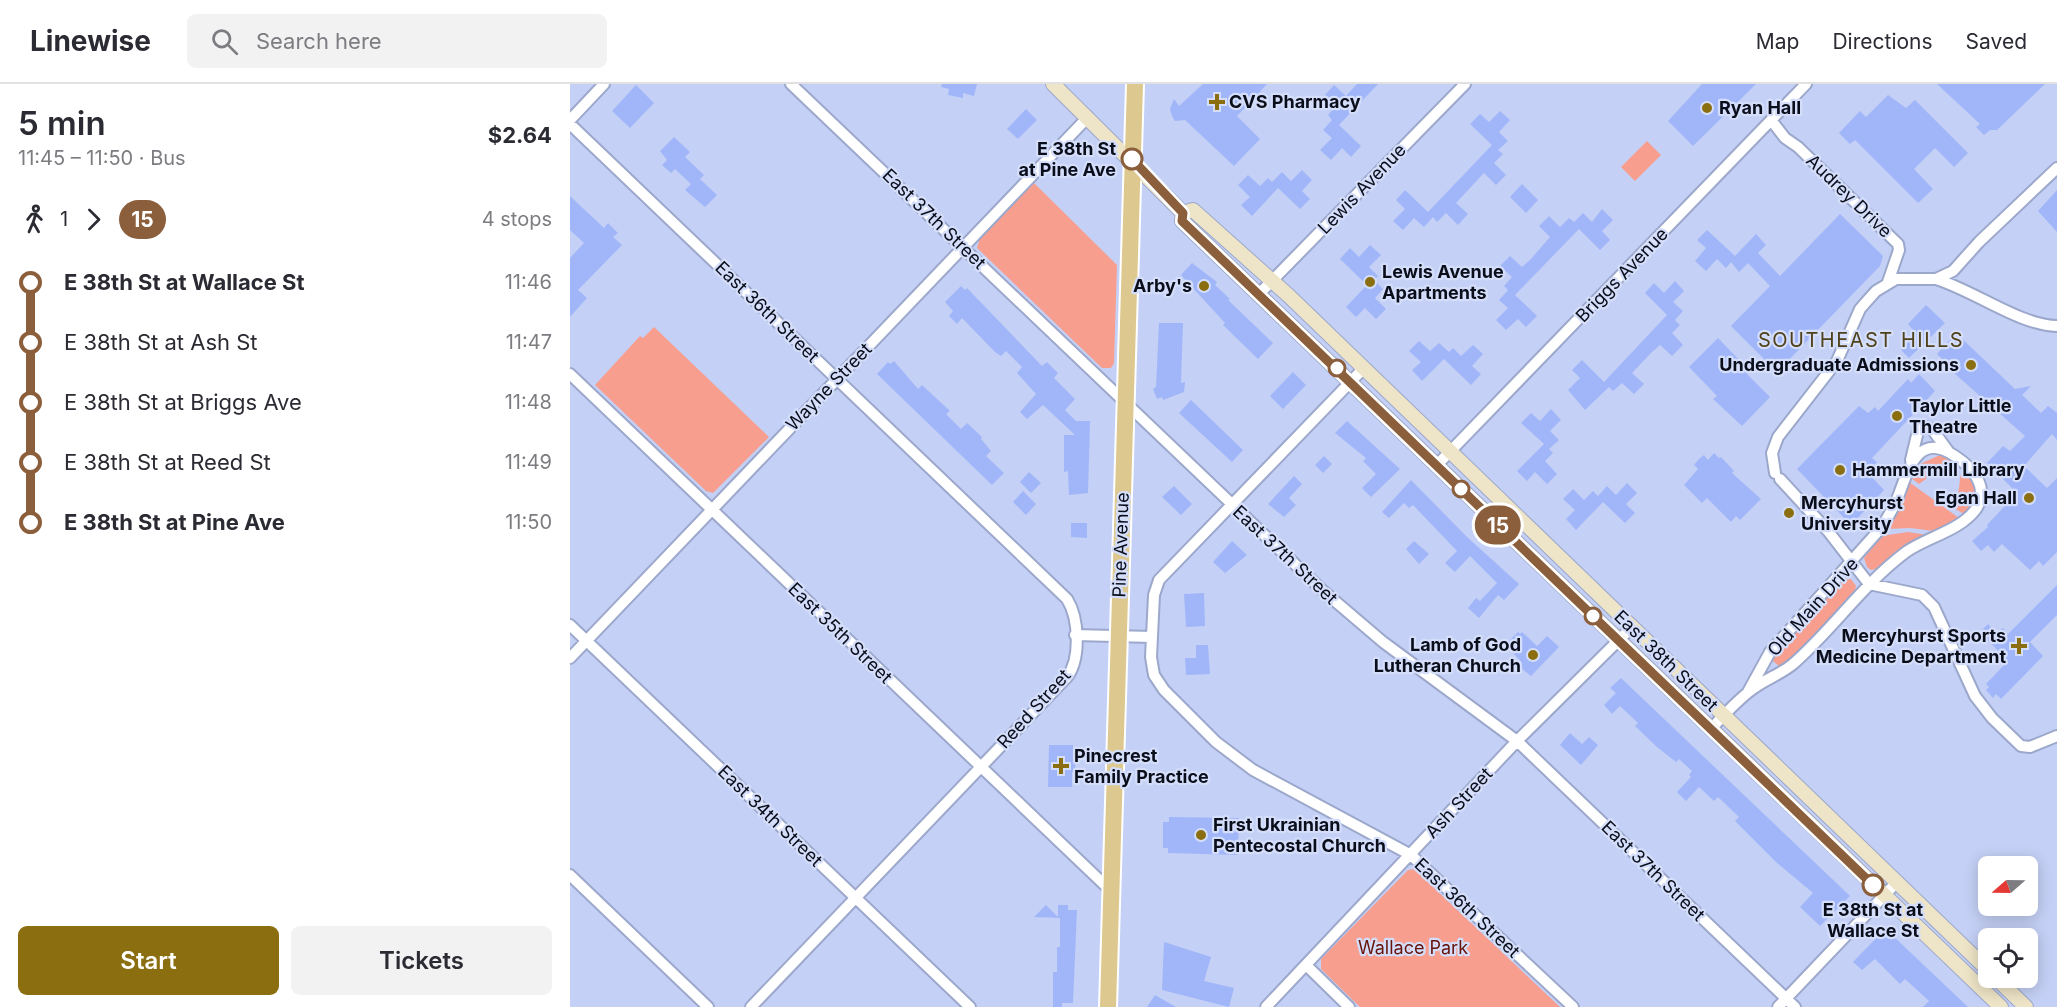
<!DOCTYPE html>
<html lang="en">
<head>
<meta charset="utf-8">
<style>
	:root { --surface:#fff; --page:#f2f2f3; --text:#2b2b33; --muted:#7c7c81; --line:#e1e1e2; --accent:#8a6e10 }
	body { margin:0; font-family:Inter,sans-serif; background:var(--page); color:var(--text); height:100vh; display:flex; flex-direction:column; font-size:22px; white-space:nowrap }
	* { box-sizing:border-box; margin:0 }
	p { font-size:20px; color:var(--muted) }
	.icon { flex:none; width:33px; height:33px; fill:none; stroke:currentColor; stroke-width:2; stroke-linecap:round; stroke-linejoin:round }
	.map { position:relative; flex:1; overflow:hidden }
	.drawer { display:flex; flex-direction:column; background:var(--surface); width:570px }
	.drawer>* { flex:none }
	.badge { padding:0 12px; border-radius:20px; font-size:21px; line-height:39px }
	.needle { width:39px; rotate:250deg }
	.buttons { position:absolute; left:1408px; top:772px; display:grid; gap:12px }
	.buttons a { display:grid; place-items:center; width:60px; height:60px; border-radius:9px; background:var(--surface); box-shadow:0 3px 15px #0003; font-size:30px }
	.map>.badge { position:absolute; translate:-50% -50%; box-shadow:0 0 0 3px #fff }
	.legs { display:flex; align-items:center; gap:9px; height:66px; padding:0 18px; font-size:20px }
	.legs p { margin-inline-start:auto }
	.headline { display:flex; align-items:center; justify-content:space-between; height:102px; padding:0 18px }
	h1 { font-size:33px; font-weight:600; line-height:45px }
	.action { display:flex; gap:12px; margin-top:auto; padding:12px 18px }
	.action a { flex:1; height:69px; border-radius:9px; background:var(--accent); color:#fff; font-size:24px; font-weight:600; line-height:69px; text-align:center }
	.action a+a { background:var(--page); color:var(--text) }
	ul { padding:0 18px; list-style:none }
	li { display:flex; align-items:center; gap:21px; height:60px; font-size:22px }
	li i { display:grid; place-items:center; width:9px; height:100%; margin:0 8px; background:currentColor }
	li i::after { content:''; width:15px; height:15px; margin:-8px; border:4px solid; border-radius:50%; background:var(--surface) }
	li p { margin-inline-start:auto }
	li:first-child i { background:linear-gradient(#0000 50%,currentColor 0) }
	li:last-child i { background:linear-gradient(currentColor 50%,#0000 0) }
	header { display:flex; align-items:center; gap:36px; box-sizing:border-box; height:84px; padding:0 30px; background:var(--surface); border-bottom:2px solid var(--line) }
	header strong { font-size:28px }
	nav { display:flex; gap:33px; margin-inline-start:auto; font-size:21px }
	.search { width:420px; height:54px; background:var(--page); display:flex; align-items:center; gap:15px; box-sizing:border-box; padding:0 21px; border-radius:9px; color:var(--muted); font-size:22px }
	main { display:flex; flex:1; min-height:0 }
	.map>svg:first-child { display:block }
	.green { fill:#f79e8e }
	.building { fill:#a0b6f9 }
	.lines { fill:none; stroke-linecap:round; stroke-linejoin:round }
	.street-casing { stroke:#9ca8cb; stroke-width:14 }
	.secondary-casing { stroke:#9ca8cb; stroke-width:16 }
	.primary-casing { stroke:#fff; stroke-width:20 }
	.street { stroke:#fff; stroke-width:10 }
	.secondary { stroke:#eee4c7; stroke-width:14 }
	.primary { stroke:#ddc98f; stroke-width:16 }
	.line-1-casing { stroke:#fff; stroke-width:14 }
	.line-1 { stroke:#8b5e3c; stroke-width:9 }
	.poi-dot { fill:#8a6e10; stroke:#d4defb; stroke-width:2 }
	.stop-1-dot { fill:#fff; stroke:#8b5e3c; stroke-width:3 }
	.labels { text-anchor:middle; stroke-width:4.5; stroke-linejoin:round; paint-order:stroke }
	.poi-label { font-size:18px; font-weight:bold; fill:#0a0e1a; stroke:#d4defb; text-anchor:start }
	.stop-label { font-size:18px; font-weight:bold; fill:#0a0e1a; stroke:#d4defb; text-anchor:end }
	.street-label { font-size:18px; fill:#0a0e1a; stroke:#d4defb }
	.park-label { font-size:18px; fill:#66130a; stroke:#d4defb }
	.neighbourhood-label { font-size:20px; letter-spacing:1.5px; fill:#4f4119; stroke:#d4defb }
</style>
</head>
<body>
<header>
<strong>Linewise</strong>
<div class="search"><svg class="icon" aria-label="search" viewBox="0 0 24 24"><circle cx="10" cy="10" r="6"/><path d="M15 15l6 6"/></svg>Search here</div>
<nav><a>Map</a><a>Directions</a><a>Saved</a></nav>
</header>
<main>
<section class="drawer">
<div class="headline"><div><h1>5 min</h1><p>11:45 – 11:50 · Bus</p></div><b>$2.64</b></div>
<div class="legs"><svg class="icon" aria-label="walk" viewBox="0 0 24 24"><circle cx="13" cy="4" r="2"/><path d="M13 8l-2 6 4 7M11 14l-3 7M7 12l3-4h3l4 4"/></svg>1<svg class="icon" aria-label="forward" viewBox="0 0 24 24"><path d="M9 5l7 7-7 7"/></svg><b class="badge" style="background:#8b5e3c;color:#fff">15</b><p>4 stops</p></div>
<ul>
<li><i style="color:#8b5e3c"></i><b>E 38th St at Wallace St</b><p>11:46</p></li>
<li><i style="color:#8b5e3c"></i><span>E 38th St at Ash St</span><p>11:47</p></li>
<li><i style="color:#8b5e3c"></i><span>E 38th St at Briggs Ave</span><p>11:48</p></li>
<li><i style="color:#8b5e3c"></i><span>E 38th St at Reed St</span><p>11:49</p></li>
<li><i style="color:#8b5e3c"></i><b>E 38th St at Pine Ave</b><p>11:50</p></li>
</ul>
<div class="action"><a>Start</a><a>Tickets</a></div>
</section>
<div class="map">
<svg width="1487" height="923" viewBox="0 0 1487 923">
	<rect width="100%" height="100%" fill="#c4d0f5"/>
	<path class="green" d="M1077 57 1091 71 1065 97 1051 83Z
		M464 99 547 181 544 279 541 284H532L407 164 410 154Z
		M84 243 199 353 143 409 136 407 25 301 70 252 73 254Z
		M1370 371 1383 376 1389 382 1386 386H1368L1349 400 1341 394 1348 381Z
		M1393 387 1406 401V414L1394 430 1382 423C1393 407 1387 394 1393 387Z
		M1339 398 1389 434 1364 447 1340 444 1317 445 1330 423Z
		M1338 448 1357 451 1310 484 1301 486 1297 483 1294 474 1311 452Z
		M1281 495 1286 502 1284 510 1220 578 1210 583 1202 576 1205 568 1272 496Z
		M844 785 990 923H790L751 885V875L838 786Z"/>
	<path class="building" d="M372 0H407L404 12 393 9V14L378 11 379 5 371 3Z
		M633 0H697L667 32 690 55 664 82 615 36 605 37 602 32 600 25 604 15 609 22Z
		M787 0H808L769 41 791 62 781 73 772 64 761 76 750 66 762 54 753 46 762 36 758 31 766 22 755 11 764 1 776 12Z
		M1132 0H1186L1123 62 1098 37Z
		M1367 0H1475L1427 46H1420L1414 51 1406 43 1410 40Z
		M66 1 84 19 60 44 42 27Z
		M1318 11 1336 24 1345 16 1398 69 1384 83 1365 64 1344 85 1363 105 1348 119 1285 56 1280 60 1269 49 1290 27 1296 33Z
		M456 25 467 36 448 55 437 45Z
		M930 27 940 36 929 48 938 57 928 66 933 70 924 79 936 91 926 101 914 89 886 119 898 130 888 141 876 129 867 138 863 133 854 143 844 134 833 146 823 137 835 125 826 116 835 106 858 128 922 61 900 40 910 30 919 38Z
		M104 53 120 68 115 73 134 91 130 95 147 111 135 123 115 106 121 100 105 85 101 89 92 81 97 76 90 67Z
		M732 86 742 96 732 107 740 115 730 125 708 104 682 132 671 121 680 113 668 101 678 91 690 102 698 94 702 98 712 88 721 97Z
		M952 100 968 116 956 129 940 113Z
		M1487 106V148L1468 127Z
		M0 112 34 144 38 139 48 149 43 153 52 161 8 206 17 214 0 233V174L14 159 0 146Z
		M1032 125 1043 136 1032 147 1040 156 1030 166 1009 145 945 211 967 232 956 243 948 235 936 246 926 236 938 224 929 216 938 206 934 202 942 193 930 182 940 172 952 183 961 175 980 153 969 142 979 132 990 143 999 134 1004 138 1013 129 1022 138Z
		M1270 130 1313 172 1310 182 1207 288 1161 242 1200 202 1178 179 1169 188 1161 178 1156 184 1147 175 1136 187 1125 177 1136 164 1127 156 1137 146 1165 172 1186 150 1196 161 1188 169 1210 192Z
		M800 161 811 171 799 183 808 192 804 196 813 205 805 214 816 225 806 235 795 224 786 233 776 223 797 201 770 175 780 164 789 173Z
		M622 179 647 198 645 201 660 215 658 216 703 259 688 275 653 241 655 239 611 191Z
		M1105 197 1114 207 1103 218 1113 227 1105 236 1110 241 1102 249 1113 261 1102 272 1090 261 1081 269 1062 289 1074 300 1064 310 1052 299 1043 307 1039 303 1015 326 998 306 1010 294 1002 286 1012 276 1034 298 1097 231 1075 209 1084 199 1094 209Z
		M391 202 395 206 397 204 472 282 477 278 488 289 484 294 505 315 495 326 506 337H520L518 409 499 411 498 387 494 388V351H505L473 321 457 335 450 328 466 310 447 289 452 283 436 267 431 272 425 268 392 234 387 240 379 232 383 227 375 218Z
		M1356 221 1375 239 1339 274 1331 266 1346 250 1338 240Z
		M589 239H613L611 299 615 298 614 308 593 316 592 313 587 315 583 305 586 303Z
		M1386 249 1445 305 1461 302 1452 311 1471 329 1478 322 1487 329V356L1482 350 1454 382 1477 404 1487 394V468L1473 482 1469 477 1460 486 1432 460 1424 468 1418 461 1411 467 1402 457 1418 443 1417 441 1447 409 1417 379 1433 362 1440 367 1455 352 1375 281 1376 279 1367 270Z
		M1148 254 1170 277 1167 280 1200 313 1172 342 1143 315 1147 312 1119 283Z
		M849 257 860 267 869 259 879 268 883 264 891 272 903 261 913 270 902 282 911 290 901 301 874 275 852 297 842 286 851 278 839 267Z
		M324 277 348 305 352 301 380 327 376 330 391 345 397 339 412 353 411 355 421 367 416 372 434 389 422 401 307 290 318 278 320 280Z
		M723 288 736 301 713 325 700 312Z
		M1349 290 1365 307 1302 374 1307 378 1297 388 1314 406 1281 441 1227 385 1289 322 1298 329 1305 323 1308 327 1338 295 1341 299Z
		M621 316 673 366 662 378 609 329Z
		M981 325 991 336 980 347 989 356 979 365 983 369 975 377 987 390 977 400 965 388 957 397 947 387 974 360 951 339 961 329 970 337Z
		M777 337 830 385 801 413 792 404 806 390 793 377 796 374 765 349Z
		M1144 369 1149 374 1151 373 1164 387 1162 389 1191 415 1170 436 1166 432 1161 438 1137 414 1132 419 1114 401 1128 385 1124 381 1129 375 1134 371 1138 376Z
		M754 372 762 380 753 389 745 381Z
		M459 388 471 399 461 409 450 398Z
		M724 392 732 400 719 414 726 421 714 433 698 420Z
		M841 396 897 453 949 500 934 516 928 511 909 534 898 524 906 514 910 517 927 499 900 472 885 488 875 479 887 467 843 421 839 424 834 419 819 434 812 428Z
		M1057 399 1067 409 1056 420 1065 429 1055 439 1033 418 1006 446 996 435 1005 426 993 415 1003 405 1014 416 1023 407 1028 412 1037 402 1046 411Z
		M604 402 622 420 611 431 592 413Z
		M453 407 466 420 456 431 443 418Z
		M501 439H517V454L501 453Z
		M662 457 677 471 655 489 643 478Z
		M844 457 859 470 849 480 836 465Z
		M1487 501V531L1460 558 1473 572 1431 615 1426 610 1423 614 1416 606 1419 603 1416 600 1438 577 1410 548 1418 540 1426 549 1433 544 1438 550Z
		M634 509 635 542 616 543 614 510Z
		M948 548 950 550 952 548 967 562 977 552 989 563 961 592 946 580 950 576 935 561Z
		M626 561H638L640 590 616 591 615 574H626Z
		M1051 594 1280 812 1250 842 1230 823 1243 809 1207 779 1165 737 1169 733 1148 713 1144 717 1129 703 1116 717 1107 708 1121 693 1119 691 1122 687 1109 675 1106 678 1087 663 1065 642 1068 639 1050 622 1042 630 1034 621 1046 609 1040 604Z
		M1000 649 1012 660 1019 653 1028 661 1011 681 990 661Z
		M479 661H503L506 688H502V703H478Z
		M599 733 669 734 668 771 598 769V764H593V738H599Z
		M476 821 488 833V821H498V826H507L503 919H492V923H483V888H487V863H490V834L464 833Z
		M1313 847 1318 852 1320 849 1398 923H1353L1359 917 1335 895 1330 900 1305 875 1292 886 1283 878Z
		M594 858 641 873 634 897 664 904 659 923 592 906Z
		M585 911 606 923H577Z"/>
	<g class="lines">
		<defs>
			<path id="street" d="M221 0 752 506 813 558 947 657 1225 923
				M0 36 34 0
				M1201 36 1215 54 1228 63 1328 160 1329 166 1318 198
				M0 40 497 515C509 534 511 575 497 593L181 923
				M1366 195C1405 207 1449 241 1487 242
				M689 210 895 0
				M793 285 589 496 584 511 581 573 584 591 594 606 646 658 683 686 841 771 1003 923
				M0 290 541 807
				M1341 376 1348 347 1353 342 1362 345 1378 367
				M867 381 1236 0
				M1205 389 1202 369 1208 353 1267 277 1290 225 1297 217 1306 207 1326 195H1366L1383 187 1409 158 1487 84
				M1210 395 1258 447 1299 500 1352 511 1364 523 1405 612 1422 634 1451 662 1460 663 1487 652
				M0 541 400 923
				M505 551 582 553
				M0 574 518 33
				M1141 645C1154 631 1168 615 1184 604 1196 595 1211 590 1223 580 1263 545 1293 500 1336 468 1357 453 1390 447 1406 425 1420 404 1403 384 1385 372 1344 344 1337 394 1325 420 1321 428 1316 436 1311 444L1200 568 1178 608
				M0 791 138 923
				M736 881 779 923
				M696 923 947 657 1061 544
				M1208 923 1327 798"/>
			<path id="secondary" d="M483 0 613 129 612 137 1431 923
				M613 129 623 126 719 212 1419 887
				M1426 894 1456 923"/>
			<path id="primary" d="M538 923 565 0"/>
		</defs>
		<use href="#street" class="street-casing"/>
		<use href="#secondary" class="secondary-casing"/>
		<use href="#primary" class="primary-casing"/>
		<use href="#street" class="street"/>
		<use href="#secondary" class="secondary"/>
		<use href="#primary" class="primary"/>
	</g>
	<g class="lines">
		<defs>
			<path id="line-1" d="M562 75 613 129 612 137 1303 801"/>
		</defs>
		<use href="#line-1" class="line-1-casing"/>
		<use href="#line-1" class="line-1"/>
	</g>
	<g class="poi-dot">
		<path d="M644 9h6v6h6v6h-6v6h-6v-6h-6v-6h6z"/>
		<circle cx="1137" cy="24" r="6"/>
		<circle cx="800" cy="198" r="6"/>
		<circle cx="634" cy="202" r="6"/>
		<circle cx="1401" cy="281" r="6"/>
		<circle cx="1327" cy="332" r="6"/>
		<circle cx="1270" cy="386" r="6"/>
		<circle cx="1459" cy="414" r="6"/>
		<circle cx="1219" cy="429" r="6"/>
		<path d="M1446 553h6v6h6v6h-6v6h-6v-6h-6v-6h6z"/>
		<circle cx="963" cy="571" r="6"/>
		<path d="M488 673h6v6h6v6h-6v6h-6v-6h-6v-6h6z"/>
		<circle cx="631" cy="751" r="6"/>
	</g>
	<g class="stop-1-dot">
		<circle cx="562" cy="75" r="10"/>
		<circle cx="767" cy="284" r="8"/>
		<circle cx="891" cy="405" r="8"/>
		<circle cx="1023" cy="532" r="8"/>
		<circle cx="1303" cy="801" r="10"/>
	</g>
	<g class="labels">
		<g class="poi-label">
			<text x="659" y="24">CVS Pharmacy</text>
			<text x="1149" y="30">Ryan Hall</text>
			<text x="812" y="194">Lewis Avenue<tspan x="812" dy="21">Apartments</tspan></text>
			<text x="622" y="208" text-anchor="end">Arby's</text>
			<text x="1389" y="287" text-anchor="end">Undergraduate Admissions</text>
			<text x="1339" y="328">Taylor Little<tspan x="1339" dy="21">Theatre</tspan></text>
			<text x="1282" y="392">Hammermill Library</text>
			<text x="1447" y="420" text-anchor="end">Egan Hall</text>
			<text x="1231" y="425">Mercyhurst<tspan x="1231" dy="21">University</tspan></text>
			<text x="1436" y="558" text-anchor="end">Mercyhurst Sports<tspan x="1436" dy="21">Medicine Department</tspan></text>
			<text x="951" y="567" text-anchor="end">Lamb of God<tspan x="951" dy="21">Lutheran Church</tspan></text>
			<text x="504" y="678">Pinecrest<tspan x="504" dy="21">Family Practice</tspan></text>
			<text x="643" y="747">First Ukrainian<tspan x="643" dy="21">Pentecostal Church</tspan></text>
		</g>
		<g class="stop-label">
			<text x="546" y="71">E 38th St<tspan x="546" dy="21">at Pine Ave</tspan></text>
			<text x="1303" y="832" text-anchor="middle">E 38th St at<tspan x="1303" dy="21">Wallace St</tspan></text>
		</g>
		<g class="street-label">
			<text transform="translate(792 105) rotate(-46)" y="6">Lewis Avenue</text>
			<text transform="translate(1279 112) rotate(44)" y="6">Audrey Drive</text>
			<text transform="translate(364 135) rotate(44)" y="6">East 37th Street</text>
			<text transform="translate(1052 191) rotate(-46)" y="6">Briggs Avenue</text>
			<text transform="translate(197 228) rotate(44)" y="6">East 36th Street</text>
			<text transform="translate(259 303) rotate(-46)" y="6">Wayne Street</text>
			<text transform="translate(551 461) rotate(-88)" y="6">Pine Avenue</text>
			<text transform="translate(715 471) rotate(43)" y="6">East 37th Street</text>
			<text transform="translate(1243 523) rotate(-48)" y="6">Old Main Drive</text>
			<text transform="translate(270 549) rotate(44)" y="6">East 35th Street</text>
			<text transform="translate(1096 577) rotate(44)" y="6">East 38th Street</text>
			<text transform="translate(464 625) rotate(-48)" y="6">Reed Street</text>
			<text transform="translate(889 719) rotate(-47)" y="6">Ash Street</text>
			<text transform="translate(200 732) rotate(44)" y="6">East 34th Street</text>
			<text transform="translate(1083 787) rotate(44)" y="6">East 37th Street</text>
			<text transform="translate(897 824) rotate(43)" y="6">East 36th Street</text>
		</g>
		<g class="park-label">
			<text x="843" y="870">Wallace Park</text>
		</g>
		<g class="neighbourhood-label">
			<text x="1291" y="263">SOUTHEAST HILLS</text>
		</g>
	</g>
</svg>
<div class="buttons">
<a><svg class="needle" viewBox="-14 -14 28 28"><path d="M0-13l5 13h-10z" fill="#e53935"/><path d="M0 13l5-13h-10z" fill="#7c7c81"/></svg></a>
<a><svg class="icon" aria-label="locate" viewBox="0 0 24 24"><circle cx="12" cy="12" r="6"/><path d="M12 2v4M12 18v4M2 12h4M18 12h4"/></svg></a>
</div>
<b class="badge" style="left:928px;top:441px;background:#8b5e3c;color:#fff">15</b>
</div>
</main>
</body>
</html>
